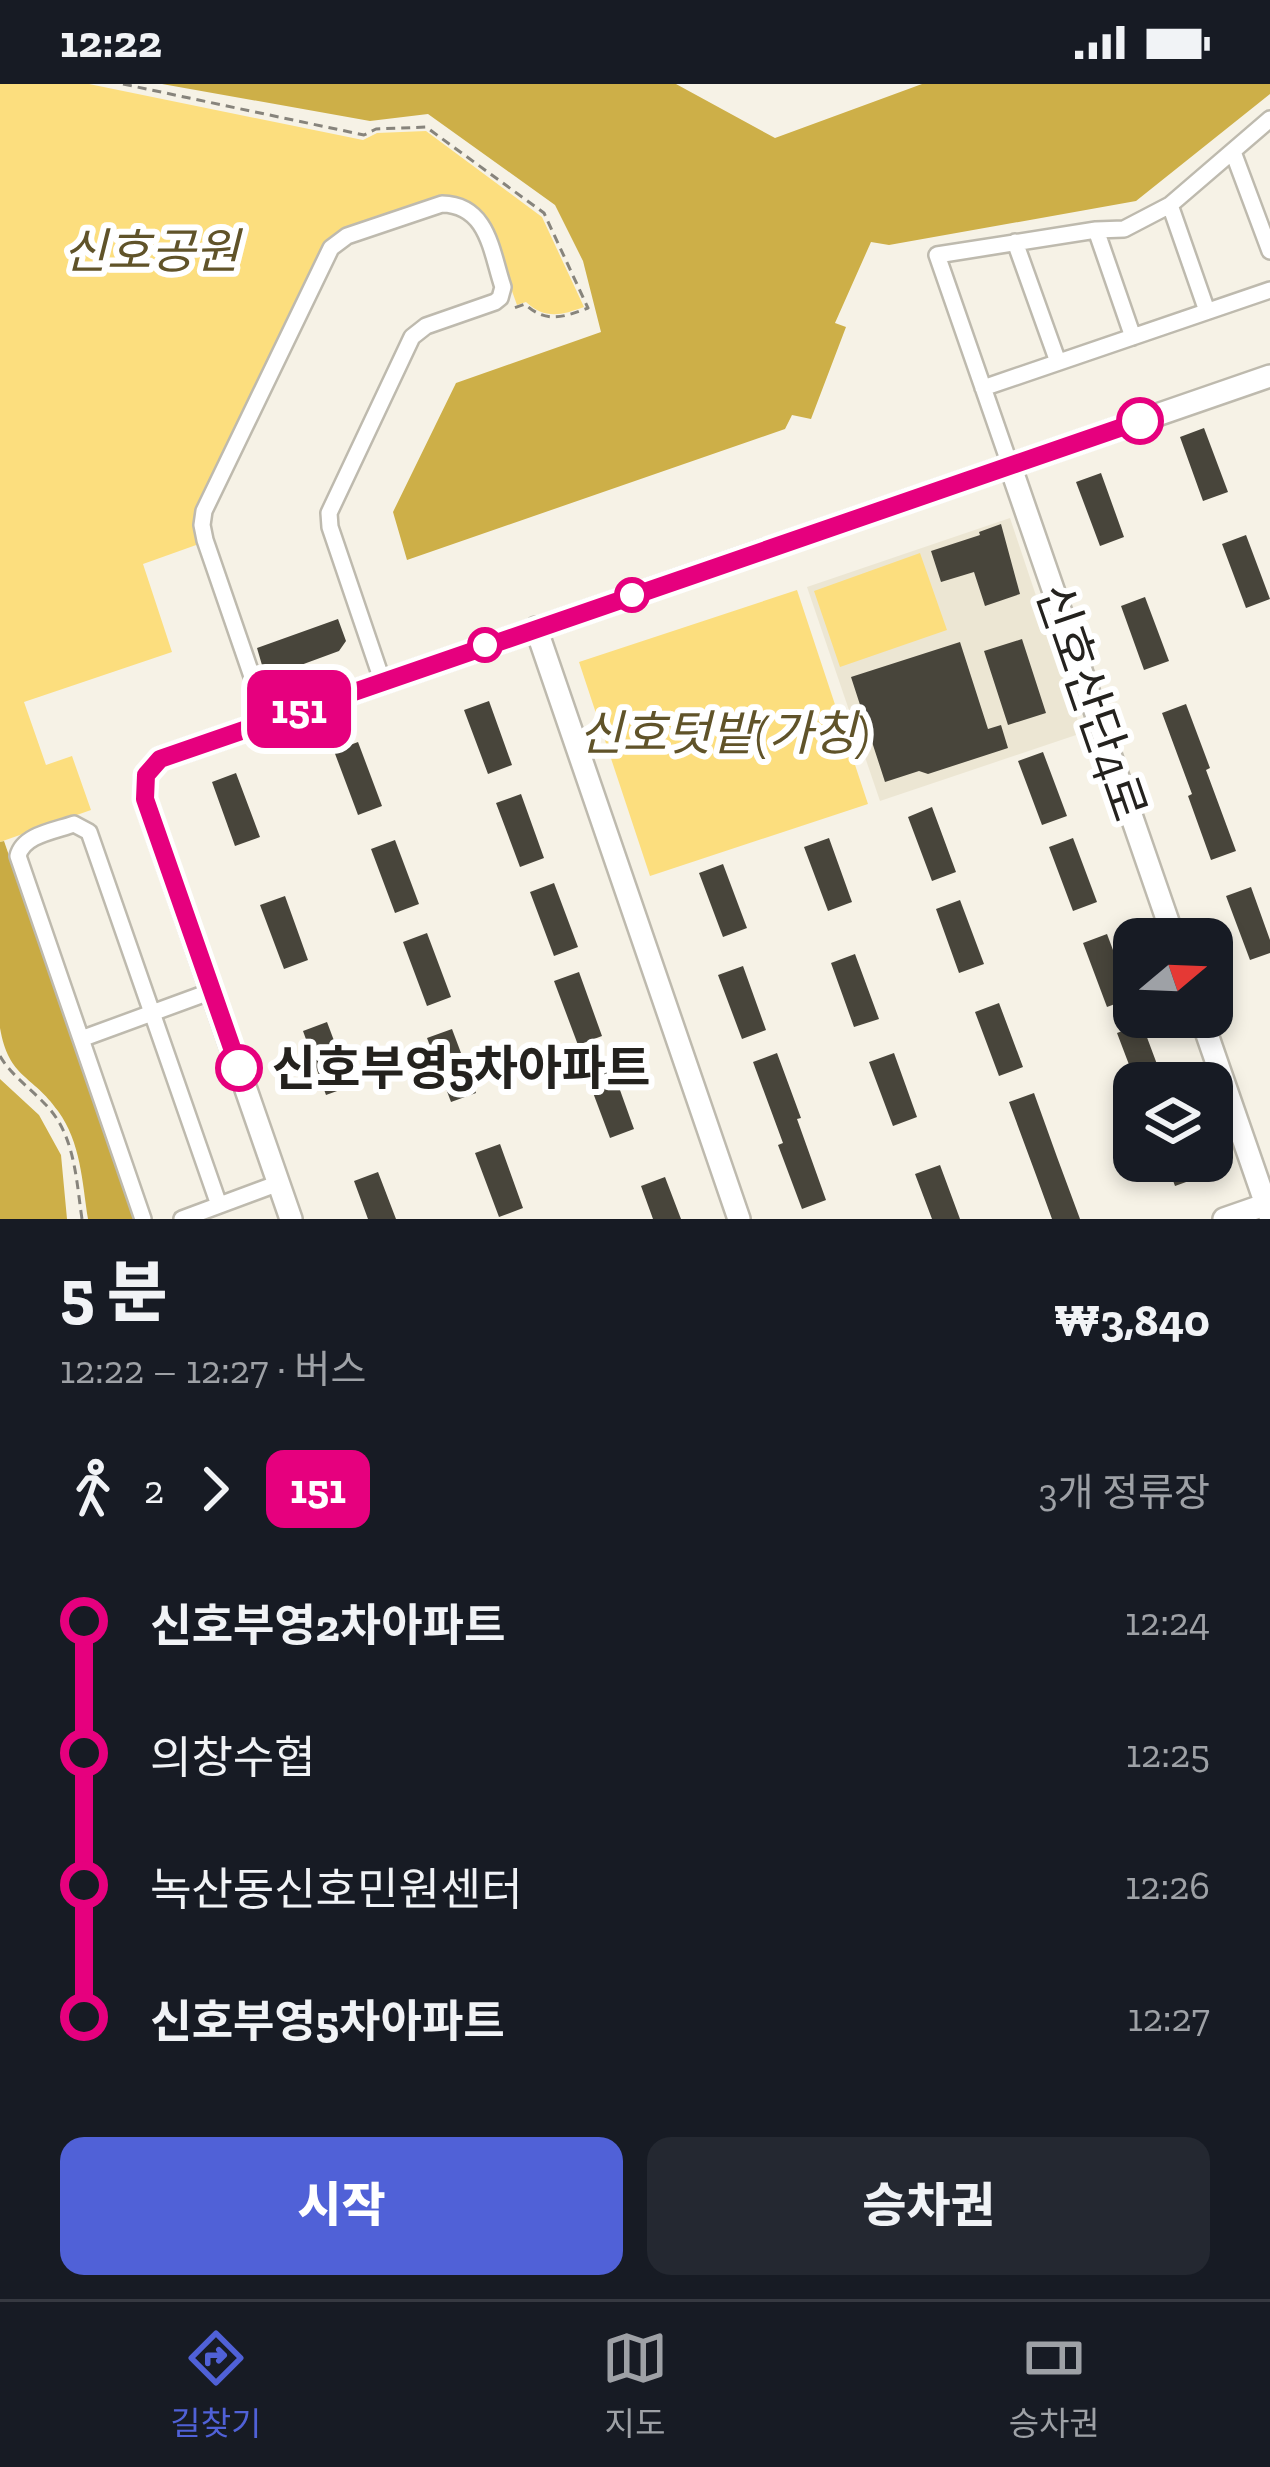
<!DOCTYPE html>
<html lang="ko">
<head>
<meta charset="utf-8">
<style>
	:root { --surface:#171b24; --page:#242831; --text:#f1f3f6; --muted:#9ea1a6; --line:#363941; --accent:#5061d7 }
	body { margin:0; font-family:"Zilla Slab","Noto Sans KR",serif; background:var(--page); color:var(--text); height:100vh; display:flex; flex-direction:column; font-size:45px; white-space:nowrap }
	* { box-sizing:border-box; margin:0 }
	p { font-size:39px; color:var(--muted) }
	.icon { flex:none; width:66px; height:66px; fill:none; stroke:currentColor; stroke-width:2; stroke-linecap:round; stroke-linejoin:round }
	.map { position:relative; height:1135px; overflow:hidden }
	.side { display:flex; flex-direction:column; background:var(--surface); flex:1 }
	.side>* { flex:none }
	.badge { padding:0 24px; border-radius:18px; font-size:42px; line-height:78px }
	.needle { width:78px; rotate:71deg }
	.tools { position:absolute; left:1113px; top:834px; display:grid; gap:24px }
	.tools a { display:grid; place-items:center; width:120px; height:120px; border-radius:24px; background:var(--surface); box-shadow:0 6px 18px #0003; font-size:60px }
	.map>.badge { position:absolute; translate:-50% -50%; box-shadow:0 0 0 6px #fff }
	.legs { display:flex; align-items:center; gap:18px; height:132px; padding:0 60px; font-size:39px }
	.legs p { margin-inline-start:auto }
	.summary { display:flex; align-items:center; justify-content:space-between; height:204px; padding:0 60px }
	h1 { font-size:66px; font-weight:800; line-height:90px }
	.primary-button { display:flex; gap:24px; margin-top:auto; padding:24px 60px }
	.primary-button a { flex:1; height:138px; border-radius:24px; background:var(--accent); color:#fff; font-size:48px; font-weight:800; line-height:138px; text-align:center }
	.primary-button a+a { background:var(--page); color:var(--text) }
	ul { padding:0 60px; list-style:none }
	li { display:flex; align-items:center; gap:42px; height:132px; font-size:45px }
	li i { display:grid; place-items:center; width:18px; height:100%; margin:0 15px; background:currentColor }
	li i::after { content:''; width:30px; height:30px; margin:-15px; border:9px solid; border-radius:50%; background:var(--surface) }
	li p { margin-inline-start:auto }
	li:first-child i { background:linear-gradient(#0000 50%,currentColor 0) }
	li:last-child i { background:linear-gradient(currentColor 50%,#0000 0) }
	.status { display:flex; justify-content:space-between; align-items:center; height:84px; padding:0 60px; background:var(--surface); direction:ltr }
	.status svg { height:33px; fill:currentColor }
	.tab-bar { display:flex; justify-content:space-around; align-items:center; height:168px; border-top:3px solid var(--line); background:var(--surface); font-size:33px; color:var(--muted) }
	.tab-bar a { display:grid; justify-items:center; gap:6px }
	.tab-bar .on { color:var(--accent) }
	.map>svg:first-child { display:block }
	.built { fill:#ece6d3 }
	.green { fill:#fcde7e }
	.forest { fill:#c9ab44 }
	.water { fill:#cdaf48 }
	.building { fill:#48453b }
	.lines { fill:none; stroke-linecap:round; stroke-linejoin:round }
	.minor-casing { stroke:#bebaae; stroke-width:20 }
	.secondary-casing { stroke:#bebaae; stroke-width:26 }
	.path { stroke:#87847c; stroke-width:3; stroke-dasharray:9 6; stroke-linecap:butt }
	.minor { stroke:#fff; stroke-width:15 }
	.secondary { stroke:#fff; stroke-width:21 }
	.line-1-casing { stroke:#fff; stroke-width:27 }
	.line-1 { stroke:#e6007e; stroke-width:18 }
	.stop-1-dot { fill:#fff; stroke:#e6007e; stroke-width:6 }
	.labels { text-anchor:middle; stroke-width:12; stroke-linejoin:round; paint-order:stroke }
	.park-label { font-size:48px; font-style:italic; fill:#605329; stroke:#fff }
	.street-label { font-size:48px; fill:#24221e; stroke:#fff }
	.stop-label { font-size:48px; font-weight:bold; fill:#24221e; stroke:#fff; text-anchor:start }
</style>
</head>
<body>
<div class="status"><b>12:22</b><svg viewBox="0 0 49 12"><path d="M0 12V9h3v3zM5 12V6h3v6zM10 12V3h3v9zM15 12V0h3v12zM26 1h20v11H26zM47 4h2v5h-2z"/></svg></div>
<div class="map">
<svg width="1270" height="1135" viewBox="0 0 1270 1135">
	<rect width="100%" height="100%" fill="#f6f2e6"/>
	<path class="built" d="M1010 434 1082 649 880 717 807 503Z"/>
	<path class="green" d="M0 0H89L363 56 377 49 426 47 542 133 584 223C562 231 545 236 526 218L517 221 484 129C472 118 461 113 446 112L344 147 331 154 322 166 195 427 199 460 143 480 172 568 24 618 46 681 72 672 91 726 0 758Z
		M920 469 947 546 840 583 814 507Z
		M797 506 868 720 650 792 579 578Z"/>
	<path class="forest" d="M4 757 134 1135H88C82 1097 81 1059 58 1027 32 990 9 995 0 944V758Z"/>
	<path class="water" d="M162 0H676L775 54 922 0H1270V10L1136 117 889 161 871 158 835 239 846 243 811 335 792 331 785 345 407 476 393 428 456 299 601 248 583 177 555 121 428 30 370 37Z
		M0 995 39 1031 61 1071 67 1135H0Z"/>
	<path class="building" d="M1204 344 1228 408 1203 417 1180 353Z
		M1101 389 1124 453 1100 462 1076 398Z
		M1001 440 1020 510 985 522 974 488 941 498 931 467 980 451 979 448Z
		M1246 451 1270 515 1246 524 1222 460Z
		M1145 513 1169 577 1144 586 1121 522Z
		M338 535 346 557 339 567 271 592 264 588 257 564Z
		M1022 555 1046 629 1008 641 984 567Z
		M960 558 988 645 1001 641 1008 664 928 690 919 687 885 698 851 593Z
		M489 617 512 681 488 690 464 626Z
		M1186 620 1210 684 1206 686 1236 767 1211 776 1188 712 1192 710 1162 629Z
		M358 658 382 722 358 731 334 667Z
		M1043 668 1067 732 1042 741 1018 677Z
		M236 689 260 753 235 762 212 698Z
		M521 710 544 774 520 783 496 719Z
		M932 723 956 788 932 797 908 733Z
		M829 754 852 818 828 827 804 763Z
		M1073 754 1097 818 1073 827 1049 763Z
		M395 756 419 820 395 829 371 765Z
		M723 780 747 844 723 853 699 789Z
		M554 799 578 863 554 872 530 808Z
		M1251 803 1270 856V869L1250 876 1226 812Z
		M285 812 308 876 284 885 260 821Z
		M960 816 984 880 959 889 936 825Z
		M427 849 451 913 427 922 403 858Z
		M1107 850 1131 914 1107 923 1083 859Z
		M855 870 879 935 854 943 831 879Z
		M743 882 766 946 742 955 718 891Z
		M579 888 602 952 578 961 554 897Z
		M999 919 1023 983 999 992 975 928Z
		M327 938 351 1002 326 1011 303 947Z
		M1142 940 1164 999H1136L1117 949Z
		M452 945 476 1009 451 1018 427 954Z
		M777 969 801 1034 797 1035 826 1116 802 1125 778 1061 783 1059 753 978Z
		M894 969 917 1033 893 1042 869 978Z
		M611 981 634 1045 610 1054 586 990Z
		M1034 1009 1057 1073 1080 1135H1052L1036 1091 1009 1018Z
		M500 1060 523 1124 499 1133 475 1069Z
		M1166 1077H1194L1200 1093 1175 1102Z
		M940 1081 960 1135H932L915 1090Z
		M378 1088 396 1135H368L354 1097Z
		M665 1093 681 1135H653L641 1102Z"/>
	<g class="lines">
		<defs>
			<path id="minor" d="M1233 68 1270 167
				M1170 121 1207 227
				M1096 146 1133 253
				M1015 158 1058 278
				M983 304 1270 206
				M1010 381 937 171 1096 146 1124 145 1170 121 1270 35
				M267 636 205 456 202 441 204 427 331 164 347 152 442 120C488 121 491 167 503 203L500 214 495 218 426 242 412 253 329 429 330 443 382 596
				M81 955 212 907
				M143 1135 18 772C23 751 54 747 74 740L89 748 219 1121
				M182 1135 279 1099"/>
			<path id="secondary" d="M1010 381 1174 855
				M536 544 739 1135
				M1201 933 1270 1132
				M291 1135 145 715 146 691 160 675 1270 292
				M1224 1135 1270 1119"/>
		</defs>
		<use href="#minor" class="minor-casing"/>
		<use href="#secondary" class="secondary-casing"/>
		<path class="path" d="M123 0 364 51 376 45 426 43 544 129 588 224C564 233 546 240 525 220L511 225
			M0 972C11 991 30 1004 45 1020 75 1050 76 1095 82 1135"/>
		<use href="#minor" class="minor"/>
		<use href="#secondary" class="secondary"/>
	</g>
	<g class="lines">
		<defs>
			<path id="line-1" d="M239 984 145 715 146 691 160 675 1140 337"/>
		</defs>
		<use href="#line-1" class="line-1-casing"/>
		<use href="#line-1" class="line-1"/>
	</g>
	<g class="stop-1-dot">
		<circle cx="1140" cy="337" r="21"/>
		<circle cx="632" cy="511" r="15"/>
		<circle cx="485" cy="561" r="15"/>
		<circle cx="239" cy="984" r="21"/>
	</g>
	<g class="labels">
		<g class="park-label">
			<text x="151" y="184">신호공원</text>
			<text x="724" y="666">신호텃밭(가칭)</text>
		</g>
		<g class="street-label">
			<text transform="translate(1092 618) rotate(71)" y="17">신호산단4로</text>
		</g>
		<g class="stop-label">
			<text x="272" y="1001">신호부영5차아파트</text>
		</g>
	</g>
</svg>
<div class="tools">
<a><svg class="needle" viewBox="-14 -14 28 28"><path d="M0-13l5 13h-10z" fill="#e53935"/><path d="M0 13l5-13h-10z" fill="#9ea1a6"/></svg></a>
<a><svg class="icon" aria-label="layers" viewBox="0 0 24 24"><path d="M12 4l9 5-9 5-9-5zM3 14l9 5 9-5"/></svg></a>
</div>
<b class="badge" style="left:299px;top:625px;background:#e6007e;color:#fff">151</b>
</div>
<section class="side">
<div class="summary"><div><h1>5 분</h1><p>12:22 – 12:27 · 버스</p></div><b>₩3,840</b></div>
<div class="legs"><svg class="icon" aria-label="walk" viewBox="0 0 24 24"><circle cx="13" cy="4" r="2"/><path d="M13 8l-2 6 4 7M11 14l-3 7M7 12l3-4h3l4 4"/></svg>2<svg class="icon" aria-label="forward" viewBox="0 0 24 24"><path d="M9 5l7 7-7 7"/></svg><b class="badge" style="background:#e6007e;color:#fff">151</b><p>3개 정류장</p></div>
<ul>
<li><i style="color:#e6007e"></i><b>신호부영2차아파트</b><p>12:24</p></li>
<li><i style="color:#e6007e"></i><span>의창수협</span><p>12:25</p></li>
<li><i style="color:#e6007e"></i><span>녹산동신호민원센터</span><p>12:26</p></li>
<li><i style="color:#e6007e"></i><b>신호부영5차아파트</b><p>12:27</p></li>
</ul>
<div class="primary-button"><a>시작</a><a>승차권</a></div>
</section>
<nav class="tab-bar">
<a class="on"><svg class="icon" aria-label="directions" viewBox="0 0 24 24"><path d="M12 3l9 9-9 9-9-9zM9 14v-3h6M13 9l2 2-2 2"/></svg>길찾기</a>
<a><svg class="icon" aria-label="map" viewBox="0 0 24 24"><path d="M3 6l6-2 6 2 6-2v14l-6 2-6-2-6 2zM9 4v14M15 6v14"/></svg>지도</a>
<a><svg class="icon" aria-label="tickets" viewBox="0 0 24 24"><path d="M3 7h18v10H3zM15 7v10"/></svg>승차권</a>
</nav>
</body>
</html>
